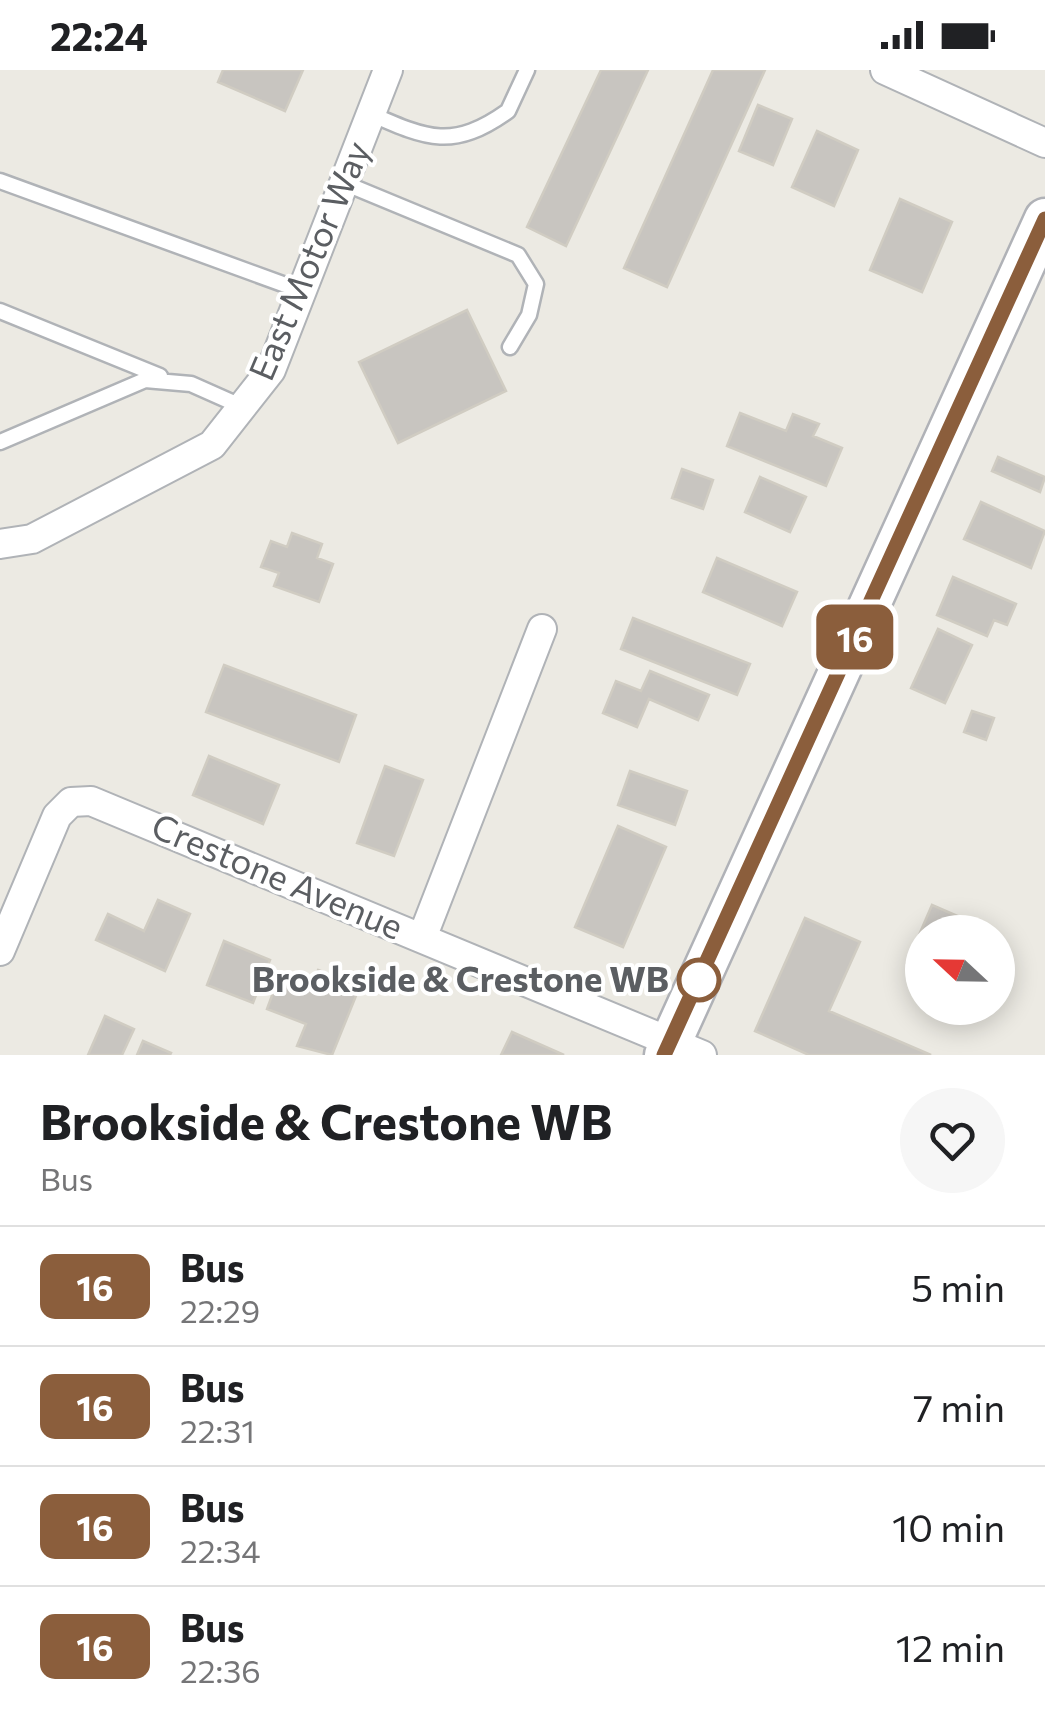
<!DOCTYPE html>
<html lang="en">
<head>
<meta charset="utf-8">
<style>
	:root { --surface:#fff; --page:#f6f6f6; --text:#202124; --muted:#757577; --line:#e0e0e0 }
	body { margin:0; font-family:Commissioner,sans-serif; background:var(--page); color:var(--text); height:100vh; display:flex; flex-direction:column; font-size:38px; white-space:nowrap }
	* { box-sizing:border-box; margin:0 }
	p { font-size:32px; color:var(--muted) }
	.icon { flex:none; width:55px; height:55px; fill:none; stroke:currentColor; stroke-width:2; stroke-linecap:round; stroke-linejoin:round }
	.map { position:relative; height:985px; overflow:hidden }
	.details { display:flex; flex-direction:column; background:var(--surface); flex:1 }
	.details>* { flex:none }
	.badge { padding:0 20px; border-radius:15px; font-size:35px; line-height:65px }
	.needle { width:65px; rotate:292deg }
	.buttons { position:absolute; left:905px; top:845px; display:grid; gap:20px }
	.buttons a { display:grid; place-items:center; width:110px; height:110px; border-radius:50%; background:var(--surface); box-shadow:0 5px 25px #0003; font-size:50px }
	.map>.badge { position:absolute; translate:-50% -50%; box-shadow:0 0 0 5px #fff }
	.round { display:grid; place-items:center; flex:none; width:105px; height:105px; border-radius:52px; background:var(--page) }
	.overview { display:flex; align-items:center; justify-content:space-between; height:170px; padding:0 40px }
	h1 { font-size:48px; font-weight:700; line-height:75px }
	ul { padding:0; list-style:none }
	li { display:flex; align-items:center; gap:30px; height:120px; padding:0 40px; border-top:2px solid var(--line) }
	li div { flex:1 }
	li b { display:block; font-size:38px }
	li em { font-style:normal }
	li .badge { min-width:110px; font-weight:700; text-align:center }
	.status { display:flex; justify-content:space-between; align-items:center; height:70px; padding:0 50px; background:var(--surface); direction:ltr }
	.status svg { height:28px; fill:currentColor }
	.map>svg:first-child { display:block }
	.building { fill:#c8c5c0; stroke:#d0ccc2; stroke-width:2.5 }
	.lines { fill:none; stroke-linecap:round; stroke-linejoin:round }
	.lane-casing { stroke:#b0b3b7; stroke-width:19 }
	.street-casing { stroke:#b0b3b7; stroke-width:32 }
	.secondary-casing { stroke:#b0b2b7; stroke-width:45 }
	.lane { stroke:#fff; stroke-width:14 }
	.street { stroke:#fff; stroke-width:28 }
	.secondary { stroke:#fff; stroke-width:40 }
	.line-casing { stroke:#fff; stroke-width:22 }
	.line { stroke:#8b5e3c; stroke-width:15 }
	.stop-dot { fill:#fff; stroke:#8b5e3c; stroke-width:5 }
	.labels { text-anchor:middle; stroke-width:8; stroke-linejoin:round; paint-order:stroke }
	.street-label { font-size:35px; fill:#5b5e62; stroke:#fff }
	.stop-label { font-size:35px; font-weight:bold; fill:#5b5e62; stroke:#fff; text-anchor:end }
</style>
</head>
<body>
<div class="status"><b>22:24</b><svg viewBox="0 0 49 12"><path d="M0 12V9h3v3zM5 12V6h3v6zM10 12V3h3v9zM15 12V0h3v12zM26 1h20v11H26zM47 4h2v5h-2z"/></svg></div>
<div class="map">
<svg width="1045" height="985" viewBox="0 0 1045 985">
	<rect width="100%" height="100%" fill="#eceae3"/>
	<path class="building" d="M223 0H303L285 41 218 12Z
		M601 0H648L566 176 527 157Z
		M713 0H765L667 217 624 198Z
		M758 35 792 49 773 95 739 81Z
		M817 61 858 80 834 136 792 117Z
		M900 129 952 152 922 222 870 200Z
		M467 240 506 321 398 373 359 292Z
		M740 343 786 361 793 344 819 354 813 366 842 378 826 416 727 376Z
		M998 387 1045 407 1040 422 992 401Z
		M682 399 713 410 703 439 672 428Z
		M760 407 806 427 790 462 745 442Z
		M981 432 1045 461 1031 498 964 469Z
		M292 463 322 474 317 488 333 494 319 532 274 516 279 503 261 497 271 471 287 477Z
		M717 488 797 522 782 556 703 522Z
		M953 507 1016 534 1007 555 994 550 987 566 937 545Z
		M633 548 750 594 737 625 621 579Z
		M938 559 972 575 945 633 911 618Z
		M224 595 356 645 339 692 206 642Z
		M650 601 709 625 698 650 649 629 637 657 603 643 616 611 641 621Z
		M972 641 994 648 986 670 964 662Z
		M209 686 279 715 263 754 193 725Z
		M385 696 423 710 394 786 357 773Z
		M630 701 687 721 675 755 618 735Z
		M618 756 666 777 623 877 575 857Z
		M158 830 190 844 165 901 96 870 108 844 144 861Z
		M932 835 994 862H922V900L907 893Z
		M805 848 860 872 829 941 931 985H809L755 961Z
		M224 871 270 890 253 933 207 915Z
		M318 900 360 916 332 985 297 976 306 954 267 939 280 904 312 917Z
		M105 946 134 959 122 985H88Z
		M512 962 564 985H501Z
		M143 971 171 983 170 985H137Z"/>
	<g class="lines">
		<defs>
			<path id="lane" d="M371 44C428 69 453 80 508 41L527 0
				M0 111 302 221
				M344 113 518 185 536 214 529 245 510 277
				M0 241 160 306
				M0 372 145 310 191 314 245 338"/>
			<path id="street" d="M885 0 1045 73
				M0 474 32 469 212 375 271 300 388 0
				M422 868 542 559
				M0 881 57 746 71 732 91 731 702 985"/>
			<path id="secondary" d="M665 985 1045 149"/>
		</defs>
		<use href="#lane" class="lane-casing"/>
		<use href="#street" class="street-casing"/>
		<use href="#secondary" class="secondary-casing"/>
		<use href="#lane" class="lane"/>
		<use href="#street" class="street"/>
		<use href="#secondary" class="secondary"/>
	</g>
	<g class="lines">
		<defs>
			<path id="line" d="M664 985 1045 149"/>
		</defs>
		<use href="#line" class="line-casing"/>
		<use href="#line" class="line"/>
	</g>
	<circle class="stop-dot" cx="699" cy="910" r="20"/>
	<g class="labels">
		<g class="street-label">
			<text transform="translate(310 191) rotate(-67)" y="12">East Motor Way</text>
			<text transform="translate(277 807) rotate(23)" y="12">Crestone Avenue</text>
		</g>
		<g class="stop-label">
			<text x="669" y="922">Brookside &amp; Crestone WB</text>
		</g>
	</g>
</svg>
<div class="buttons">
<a><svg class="needle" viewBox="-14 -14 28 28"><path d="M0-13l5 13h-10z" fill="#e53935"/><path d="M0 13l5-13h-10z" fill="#757577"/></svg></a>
</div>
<b class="badge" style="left:855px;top:567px;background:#8b5e3c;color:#fff">16</b>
</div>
<section class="details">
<div class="overview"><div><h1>Brookside &amp; Crestone WB</h1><p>Bus</p></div><a class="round"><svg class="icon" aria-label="heart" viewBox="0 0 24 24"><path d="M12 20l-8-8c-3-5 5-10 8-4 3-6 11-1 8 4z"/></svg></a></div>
<ul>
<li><span class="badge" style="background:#8b5e3c;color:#fff">16</span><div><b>Bus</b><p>22:29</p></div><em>5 min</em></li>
<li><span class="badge" style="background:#8b5e3c;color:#fff">16</span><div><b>Bus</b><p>22:31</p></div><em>7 min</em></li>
<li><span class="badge" style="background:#8b5e3c;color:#fff">16</span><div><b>Bus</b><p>22:34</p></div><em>10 min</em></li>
<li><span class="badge" style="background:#8b5e3c;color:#fff">16</span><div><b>Bus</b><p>22:36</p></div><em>12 min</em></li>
</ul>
</section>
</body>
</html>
